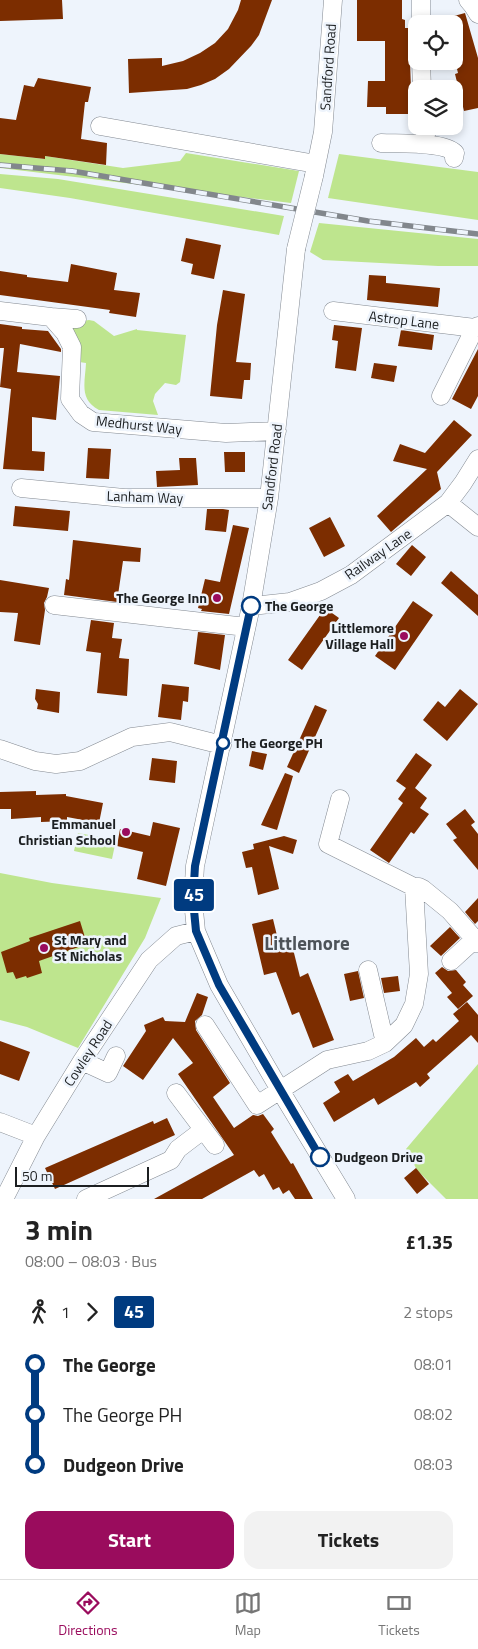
<!DOCTYPE html>
<html lang="en">
<head>
<meta charset="utf-8">
<style>
	:root { --surface:#fff; --page:#f2f2f2; --text:#222; --muted:#767676; --line:#e0e0e0; --accent:#9a0c5d }
	body { margin:0; font-family:"Titillium Web",sans-serif; background:var(--page); color:var(--text); height:100vh; display:flex; flex-direction:column; font-size:19px; white-space:nowrap }
	* { box-sizing:border-box; margin:0 }
	p { font-size:16px; color:var(--muted) }
	.icon { flex:none; width:28px; height:28px; fill:none; stroke:currentColor; stroke-width:2; stroke-linecap:round; stroke-linejoin:round }
	.map { position:relative; height:1199px; overflow:hidden }
	.details { display:flex; flex-direction:column; background:var(--surface); flex:1 }
	.details>* { flex:none }
	.badge { padding:0 10px; border-radius:4px; font-size:18px; line-height:32px }
	.buttons { position:absolute; left:408px; top:15px; display:grid; gap:10px }
	.buttons a { display:grid; place-items:center; width:55px; height:55px; border-radius:10px; background:var(--surface); box-shadow:0 2px 8px #0003; font-size:25px }
	.scale { position:absolute; left:15px; bottom:12px; width:134px; box-sizing:border-box; padding-left:5px; border:2px solid #1c1f21; border-top:0; font-size:14px; line-height:18px; white-space:nowrap; color:#1c1f21; -webkit-text-stroke:4px #eef4fc; paint-order:stroke }
	.map>.badge { position:absolute; translate:-50% -50%; box-shadow:0 0 0 2px #fff }
	.legs { display:flex; align-items:center; gap:8px; height:55px; padding:0 25px; font-size:16px }
	.legs p { margin-inline-start:auto }
	.overview { display:flex; align-items:center; justify-content:space-between; height:85px; padding:0 25px }
	h1 { font-size:28px; font-weight:700; line-height:38px }
	.action { display:flex; gap:10px; margin-top:auto; padding:10px 25px }
	.action a { flex:1; height:58px; border-radius:15px; background:var(--accent); color:#fff; font-size:20px; font-weight:700; line-height:58px; text-align:center }
	.action a+a { background:var(--page); color:var(--text) }
	ul { padding:0 25px; list-style:none }
	li { display:flex; align-items:center; gap:18px; height:50px; font-size:19px }
	li i { display:grid; place-items:center; width:8px; height:100%; margin:0 6px; background:currentColor }
	li i::after { content:''; width:12px; height:12px; margin:-6px; border:4px solid; border-radius:50%; background:var(--surface) }
	li p { margin-inline-start:auto }
	li:first-child i { background:linear-gradient(#0000 50%,currentColor 0) }
	li:last-child i { background:linear-gradient(currentColor 50%,#0000 0) }
	.menu { display:flex; justify-content:space-around; align-items:center; height:70px; border-top:1px solid var(--line); background:var(--surface); font-size:14px; color:var(--muted) }
	.menu a { display:grid; justify-items:center; gap:2px }
	.menu .current { color:var(--accent) }
	.map>svg:first-child { display:block }
	.green { fill:#bee58e }
	.building { fill:#7c2d00 }
	.lines { fill:none; stroke-linecap:round; stroke-linejoin:round }
	.minor-casing { stroke:#838991; stroke-width:19 }
	.minor { stroke:#fff; stroke-width:18 }
	.rail-casing { stroke:#82878c; stroke-width:5.5 }
	.rail { stroke:#eef4fc; stroke-width:4; stroke-dasharray:11; stroke-linecap:butt }
	.minor-bridge-casing { stroke:#838991; stroke-width:19; stroke-linecap:butt }
	.minor-bridge { stroke:#fff; stroke-width:18 }
	.line-1-casing { stroke:#fff; stroke-width:11 }
	.line-1 { stroke:#003b80; stroke-width:8 }
	.poi-dot { fill:#9a0c5d; stroke:#eef4fc; stroke-width:2 }
	.stop-1-dot { fill:#fff; stroke:#003b80; stroke-width:2.5 }
	.labels { text-anchor:middle; stroke-width:5; stroke-linejoin:round; paint-order:stroke }
	.street-label { font-size:14px; fill:#1c1f21; stroke:#eef4fc }
	.poi-label { font-size:14px; font-weight:bold; fill:#1c1f21; stroke:#eef4fc; text-anchor:end }
	.stop-label { font-size:14px; font-weight:bold; fill:#1c1f21; stroke:#eef4fc; text-anchor:start }
	.district-label { font-size:19px; font-weight:bold; fill:#4d5359; stroke:#eef4fc }
</style>
</head>
<body>
<div class="map">
<svg width="478" height="1199" viewBox="0 0 478 1199">
	<rect width="100%" height="100%" fill="#eef4fc"/>
	<path class="green" d="M186 153 299 171 291 203 0 168V154L44 159 45 156 123 168 180 161Z
		M339 154 478 172V220L328 198Z
		M0 174 58 179 284 216 279 235 70 198 0 188Z
		M319 223 478 239V266H438L323 260 310 252Z
		M89 320 94 321 114 336 137 329V330L186 335 180 382 176 385 165 383 155 394 153 401 158 415 99 410C79 399 85 383 86 363L79 362 72 334 73 326 83 321Z
		M78 833 116 840 112 859 74 851Z
		M0 873 52 883 161 898 145 938 78 1048 27 1027 0 1020Z
		M478 1064V1199H446L417 1170 406 1149Z"/>
	<path class="building" d="M0 0H62L63 19 0 21Z
		M241 0H272L259 35 251 46 229 69 215 79 201 85 187 89 129 93 128 59 162 58V66L183 61 200 53 215 43 228 29 238 10Z
		M357 0H402V19L405 20V28H411L413 31V54L410 61 411 89 416 98V114H386V107H367L368 81H385V41H357Z
		M465 13 478 58V108L464 111 455 74 458 73 454 57V16Z
		M38 78 91 87 88 102H85L81 139 107 143 106 165 45 156V159L0 154V118L16 120 24 85 34 87Z
		M186 238 221 245 214 279 191 274 193 264 181 261Z
		M71 264 117 273 114 290 140 293 136 317 109 313 110 310 0 295V271L27 275V277L68 282Z
		M369 275 386 276V283L440 288 438 307 367 300Z
		M223 290 245 294 236 362 251 363 250 380H244L242 399 210 396 217 325Z
		M0 324 22 327V329L48 331 61 349V352L20 344 17 372 60 376 56 420 32 417V451L45 452 44 471 3 469 11 389 0 387 4 348H0Z
		M334 325 362 328 356 371 335 368 338 341 332 340Z
		M401 330 434 335 432 350 398 346Z
		M478 349V396L471 409 452 399Z
		M374 363 397 366 394 382 371 378Z
		M454 420 472 435 437 472 441 489 391 532 377 516 427 469 393 461 400 444 425 453Z
		M88 448 111 449 109 479 86 478Z
		M224 452H245V472H225Z
		M179 458H196L198 485 157 487 156 471 180 470Z
		M15 506 70 511 68 531 13 526Z
		M207 509H223L229 510 226 532 205 530Z
		M330 517 345 546 324 557 309 528Z
		M233 525 249 528 229 614 201 611 202 609 198 608 205 579 220 582Z
		M73 540 141 548 140 562 123 561 117 602 64 595 66 579 69 580Z
		M412 545 426 557 411 576 396 564Z
		M451 571 478 595V616L441 583Z
		M0 580 49 588 47 597 44 603 45 610 40 645 14 641 18 613 0 612Z
		M413 601 433 615 395 670 375 656Z
		M325 608 339 618 302 670 288 660Z
		M91 620 114 623 112 638 122 639 119 658 129 659 127 696 97 693 101 653 86 651Z
		M198 632 225 635 220 670 194 664Z
		M162 684 189 687 188 702 183 701 181 720 158 717Z
		M36 689 60 692 59 713 37 709 38 704 35 699Z
		M460 689 478 704 447 741 423 720 438 701 445 707Z
		M315 705 327 710 299 773 287 767Z
		M252 751 267 754 263 770 249 766Z
		M416 753 432 765 415 788 427 798 420 808 429 814 414 834 411 832 389 863 370 850 403 803 398 799 406 788 396 781Z
		M152 758 177 761 175 783 149 780Z
		M285 773 293 776 277 830 261 825Z
		M36 791V795L66 794V796L103 803 99 823 67 817V821L41 822V817L11 819V809H0V792Z
		M465 809 475 822 471 825 478 834V870L453 840 457 838 446 824Z
		M153 822 180 828 166 886 137 879 143 852 117 846 120 829 150 836Z
		M284 836 297 840 293 854 269 846 279 889 258 895 252 867 246 868 242 852 254 849 253 844Z
		M478 898V921L475 924 465 912Z
		M273 919 279 944 291 941 300 977 308 973 334 1040 313 1048 299 1012 292 1015 276 972 264 975 252 924Z
		M80 921 87 944 39 961 42 973 27 978 26 976 16 979 13 972 7 973 1 952 30 941 29 938Z
		M450 927 460 938 441 956 430 946Z
		M442 967 448 971 456 970 466 982 463 985 473 996 458 1009 447 997 452 993 435 973Z
		M358 971 364 998 350 1001 344 974Z
		M398 976 400 991 384 993 381 978Z
		M197 993 208 997 202 1015 195 1021 196 1030 230 1083 213 1097 234 1128 253 1115 258 1116 263 1114 274 1129 271 1132 291 1164 293 1163 313 1199H295L289 1190 283 1194 279 1187 273 1190 264 1174 259 1177 254 1170 202 1199H154L234 1155 178 1074 193 1063 173 1038 143 1080 123 1066 146 1031 144 1025 163 1017 165 1021 185 1022Z
		M467 1002 478 1015V1043L471 1035 427 1074 430 1078 420 1087 416 1082 378 1105 374 1098 334 1122 323 1103 340 1092 334 1082 348 1074 353 1081 394 1057 416 1038 424 1047 433 1039 436 1042 459 1021 453 1014Z
		M0 1041 30 1052 19 1081 0 1074Z
		M167 1118 175 1135 55 1189 45 1168 153 1121 154 1124Z
		M416 1168 429 1184 417 1194 404 1178Z"/>
	<g class="lines">
		<defs>
			<path id="minor" d="M421 0V24
				M468 0 473 6 478 14
				M421 61 422 89
				M100 126 316 164
				M381 143C398 144 443 141 455 153L454 158
				M422 144 429 126
				M314 176 323 132 333 0
				M296 249 269 498 251 606 195 866 193 900 196 931 219 985 280 1090 346 1199
				M0 311 51 317 65 333 72 347 70 399 81 414 93 422 226 433 277 431
				M333 311 475 328 478 326
				M51 317 77 319
				M441 396 475 328
				M21 488 124 498H269
				M448 503 478 527
				M54 605 246 627
				M251 606 290 602 321 591 351 575 448 503 463 483 478 459
				M0 749 35 761 56 764 80 761 132 737 170 732 222 745
				M340 799 328 844 414 887H419L423 889 450 911 478 943
				M451 961 475 939
				M368 970 385 1043
				M205 1025 257 1105 327 1060 368 1051 385 1043 404 1025 414 1004 419 974 414 887
				M82 1061 108 1073 116 1056
				M176 1093 215 1145
				M0 1122 36 1136
				M4 1199 36 1136 82 1061 149 960 176 936 196 931
				M86 1199 171 1160 178 1149 203 1130"/>
		</defs>
		<use href="#minor" class="minor-casing"/>
		<use href="#minor" class="minor"/>
		<defs>
			<path id="rail" d="M0 165 72 171 368 221 478 234"/>
		</defs>
		<use href="#rail" class="rail-casing"/>
		<use href="#rail" class="rail"/>
		<defs>
			<path id="minor-bridge" d="M296 249 314 176"/>
		</defs>
		<use href="#minor-bridge" class="minor-bridge-casing"/>
		<use href="#minor-bridge" class="minor-bridge"/>
	</g>
	<g class="lines">
		<defs>
			<path id="line-1" d="M251 606 195 866 193 900 196 931 219 985 320 1157"/>
		</defs>
		<use href="#line-1" class="line-1-casing"/>
		<use href="#line-1" class="line-1"/>
	</g>
	<g class="poi-dot">
		<circle cx="217" cy="598" r="5"/>
		<circle cx="404" cy="636" r="5"/>
		<circle cx="126" cy="832" r="5"/>
		<circle cx="44" cy="948" r="5"/>
	</g>
	<g class="stop-1-dot">
		<circle cx="251" cy="606" r="9"/>
		<circle cx="223" cy="743" r="6"/>
		<circle cx="320" cy="1157" r="9"/>
	</g>
	<g class="labels">
		<g class="street-label">
			<text transform="translate(328 67) rotate(-86)" y="5">Sandford Road</text>
			<text transform="translate(404 320) rotate(7)" y="5">Astrop Lane</text>
			<text transform="translate(139 425) rotate(6)" y="5">Medhurst Way</text>
			<text transform="translate(272 467) rotate(-83)" y="5">Sandford Road</text>
			<text transform="translate(145 497) rotate(2)" y="5">Lanham Way</text>
			<text transform="translate(378 554) rotate(-35)" y="5">Railway Lane</text>
			<text transform="translate(88 1053) rotate(-57)" y="5">Cowley Road</text>
		</g>
		<g class="poi-label">
			<text x="207" y="603">The George Inn</text>
			<text x="394" y="633">Littlemore<tspan x="394" dy="16">Village Hall</tspan></text>
			<text x="116" y="829">Emmanuel<tspan x="116" dy="16">Christian School</tspan></text>
			<text x="54" y="945" text-anchor="start">St Mary and<tspan x="54" dy="16">St Nicholas</tspan></text>
		</g>
		<g class="stop-label">
			<text x="265" y="611">The George</text>
			<text x="234" y="748">The George PH</text>
			<text x="334" y="1162">Dudgeon Drive</text>
		</g>
		<g class="district-label">
			<text x="307" y="950">Littlemore</text>
		</g>
	</g>
</svg>
<div class="buttons">
<a><svg class="icon" aria-label="locate" viewBox="0 0 24 24"><circle cx="12" cy="12" r="6"/><path d="M12 2v4M12 18v4M2 12h4M18 12h4"/></svg></a>
<a><svg class="icon" aria-label="layers" viewBox="0 0 24 24"><path d="M12 4l9 5-9 5-9-5zM3 14l9 5 9-5"/></svg></a>
</div>
<div class="scale">50 m</div>
<b class="badge" style="left:194px;top:895px;background:#003b80;color:#fff">45</b>
</div>
<section class="details">
<div class="overview"><div><h1>3 min</h1><p>08:00 – 08:03 · Bus</p></div><b>£1.35</b></div>
<div class="legs"><svg class="icon" aria-label="walk" viewBox="0 0 24 24"><circle cx="13" cy="4" r="2"/><path d="M13 8l-2 6 4 7M11 14l-3 7M7 12l3-4h3l4 4"/></svg>1<svg class="icon" aria-label="forward" viewBox="0 0 24 24"><path d="M9 5l7 7-7 7"/></svg><b class="badge" style="background:#003b80;color:#fff">45</b><p>2 stops</p></div>
<ul>
<li><i style="color:#003b80"></i><b>The George</b><p>08:01</p></li>
<li><i style="color:#003b80"></i><span>The George PH</span><p>08:02</p></li>
<li><i style="color:#003b80"></i><b>Dudgeon Drive</b><p>08:03</p></li>
</ul>
<div class="action"><a>Start</a><a>Tickets</a></div>
</section>
<nav class="menu">
<a class="current"><svg class="icon" aria-label="directions" viewBox="0 0 24 24"><path d="M12 3l9 9-9 9-9-9zM9 14v-3h6M13 9l2 2-2 2"/></svg>Directions</a>
<a><svg class="icon" aria-label="map" viewBox="0 0 24 24"><path d="M3 6l6-2 6 2 6-2v14l-6 2-6-2-6 2zM9 4v14M15 6v14"/></svg>Map</a>
<a><svg class="icon" aria-label="tickets" viewBox="0 0 24 24"><path d="M3 7h18v10H3zM15 7v10"/></svg>Tickets</a>
</nav>
</body>
</html>
